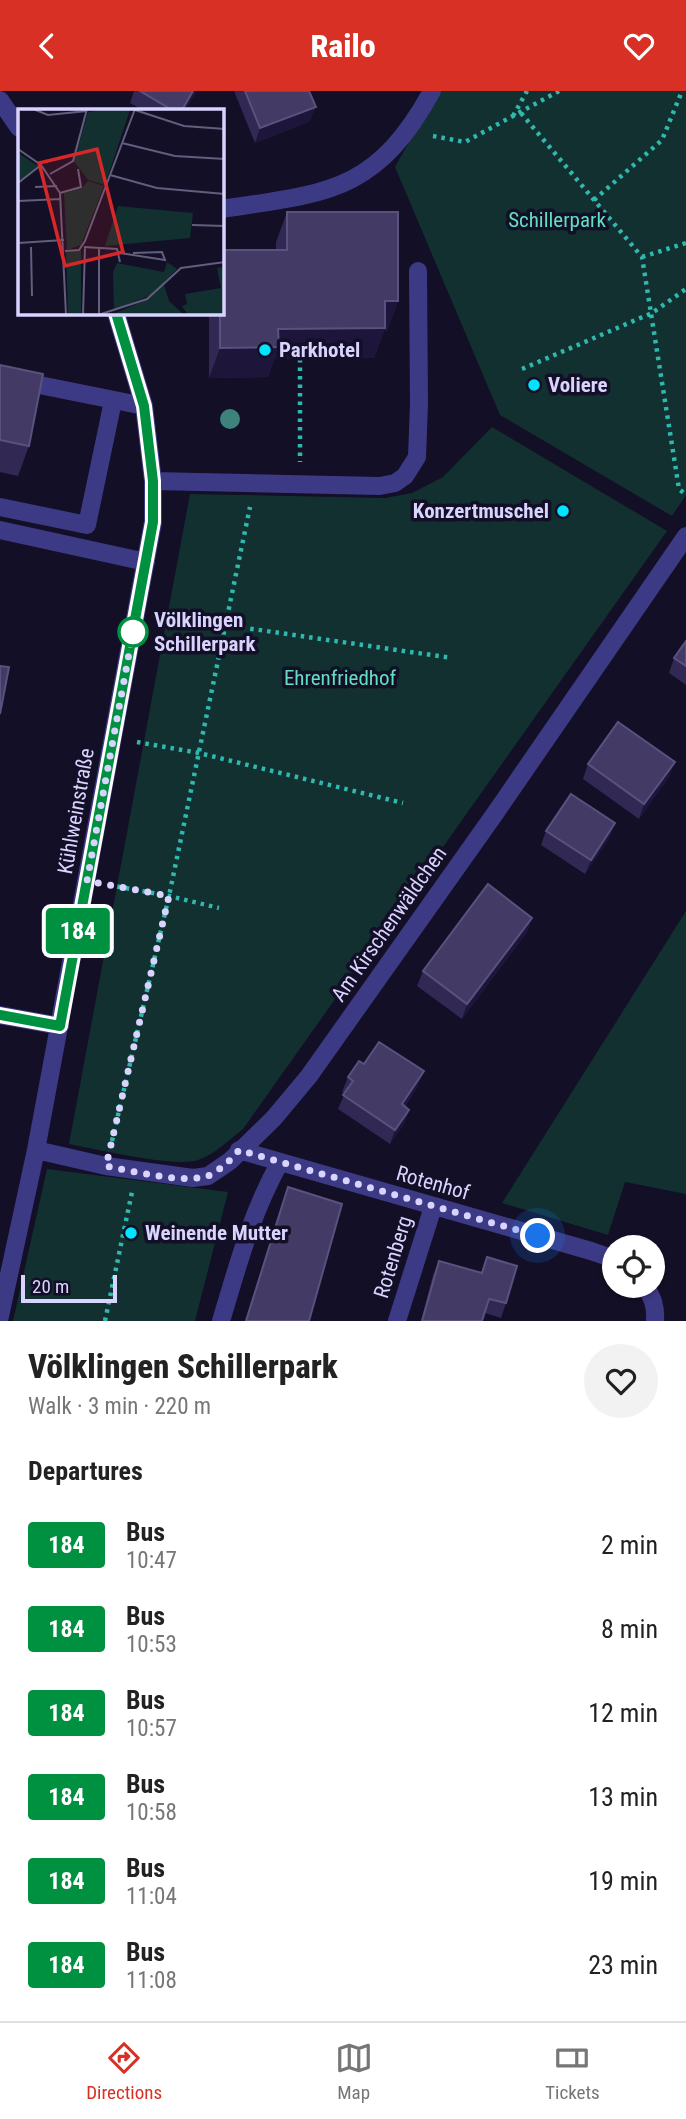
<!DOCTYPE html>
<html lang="en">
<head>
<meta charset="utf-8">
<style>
	:root { --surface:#fff; --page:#f2f2f2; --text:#222; --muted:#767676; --line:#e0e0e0; --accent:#d93025 }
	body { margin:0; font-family:"Roboto Condensed",sans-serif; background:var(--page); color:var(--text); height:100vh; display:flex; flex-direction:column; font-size:26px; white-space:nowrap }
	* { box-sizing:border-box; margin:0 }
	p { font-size:23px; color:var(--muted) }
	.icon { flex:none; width:38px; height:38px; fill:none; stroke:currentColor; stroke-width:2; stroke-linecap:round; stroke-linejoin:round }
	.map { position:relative; height:1230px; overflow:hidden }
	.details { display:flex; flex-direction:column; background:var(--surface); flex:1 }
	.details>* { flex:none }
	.badge { padding:0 14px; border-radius:5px; font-size:24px; line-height:46px }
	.fabs { position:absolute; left:602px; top:1144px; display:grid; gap:14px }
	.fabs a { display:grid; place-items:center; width:63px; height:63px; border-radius:50%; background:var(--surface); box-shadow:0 2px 5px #0004; font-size:35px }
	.scale { position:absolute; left:21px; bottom:18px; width:96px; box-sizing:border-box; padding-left:7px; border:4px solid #d9d4ff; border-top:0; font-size:19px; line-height:24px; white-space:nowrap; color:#d9d4ff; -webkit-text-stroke:5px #130f26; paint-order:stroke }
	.you { position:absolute; width:35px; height:35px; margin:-18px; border:5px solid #fff; border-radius:50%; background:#1a73e8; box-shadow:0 0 0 10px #1a73e833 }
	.map>.badge { position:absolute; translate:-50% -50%; box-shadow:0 0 0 4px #fff }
	h2 { padding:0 28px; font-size:26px; line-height:63px }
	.round { display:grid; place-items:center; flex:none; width:74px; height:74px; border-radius:37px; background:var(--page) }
	.summary { display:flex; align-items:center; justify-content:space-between; height:119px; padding:0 28px }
	h1 { font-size:33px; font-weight:800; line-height:52px }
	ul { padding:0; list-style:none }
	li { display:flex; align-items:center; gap:21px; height:84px; padding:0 28px }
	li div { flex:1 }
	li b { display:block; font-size:26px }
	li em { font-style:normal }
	li .badge { min-width:77px; font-weight:700; text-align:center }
	header { display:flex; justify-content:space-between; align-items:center; height:91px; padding:0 28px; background:var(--accent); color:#fff; font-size:32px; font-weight:800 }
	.tabs { display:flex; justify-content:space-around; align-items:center; height:98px; border-top:2px solid var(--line); background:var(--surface); font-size:19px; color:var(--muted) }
	.tabs a { display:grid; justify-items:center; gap:4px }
	.tabs .on { color:var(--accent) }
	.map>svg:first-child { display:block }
	.green { fill:#12302f }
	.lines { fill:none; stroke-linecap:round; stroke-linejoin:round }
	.path { stroke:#2fb8b0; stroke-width:4.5; stroke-dasharray:3.5 5; stroke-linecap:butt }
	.minor { stroke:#3d3a85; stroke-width:18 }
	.tree { fill:#3d827b }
	.wall { fill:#312854 }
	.shaded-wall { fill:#1d163a }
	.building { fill:#433a66; stroke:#5a527e; stroke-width:2 }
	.line-casing { stroke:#fff; stroke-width:16 }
	.line { stroke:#009140; stroke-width:10 }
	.walk { stroke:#d9d4ff; stroke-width:7; stroke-dasharray:0 12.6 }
	.poi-dot { fill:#00e5ff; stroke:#130f26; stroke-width:2.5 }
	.stop-dot { fill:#fff; stroke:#009140; stroke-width:3.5 }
	.labels { text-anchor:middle; stroke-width:7; stroke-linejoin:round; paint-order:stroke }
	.park-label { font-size:21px; fill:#5fe0c0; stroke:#130f26 }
	.poi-label { font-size:21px; font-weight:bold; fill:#d9d4ff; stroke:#130f26; text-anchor:start }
	.stop-label { font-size:21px; font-weight:bold; fill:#d9d4ff; stroke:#130f26; text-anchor:start }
	.street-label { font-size:21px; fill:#d9d4ff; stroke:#130f26 }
	.inset-road { fill:none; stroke:#625e7d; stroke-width:2 }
	.view { fill:#d62828; fill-opacity:0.15; stroke:#d62828; stroke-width:3.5 }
	.inset-edge { fill:none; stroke:#d9d4ff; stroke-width:3.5 }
</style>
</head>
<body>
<header><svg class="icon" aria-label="back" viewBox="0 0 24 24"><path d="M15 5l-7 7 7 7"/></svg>Railo<svg class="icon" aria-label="heart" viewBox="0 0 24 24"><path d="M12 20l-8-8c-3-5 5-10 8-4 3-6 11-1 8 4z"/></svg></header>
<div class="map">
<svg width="686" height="1230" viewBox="0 0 686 1230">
	<rect width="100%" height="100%" fill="#130f26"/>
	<path class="green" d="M438 0H686V404L672 425 500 324 395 76Z
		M492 336 667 440 243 1038C229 1049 215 1063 198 1069 175 1077 96 1058 69 1053L190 403 385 407 412 402 443 386Z
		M686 820V1103L625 1091 608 1144 502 1112Z
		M47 1078 228 1101 195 1230H13Z"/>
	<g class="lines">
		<path class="path" d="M521 22 642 166 679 398 686 404
			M513 25 527 0
			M433 45 465 51 559 0
			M594 109 662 49 682 0
			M642 166 686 152
			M300 268V371
			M522 278 652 222 686 198
			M225 534 452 567
			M137 651 199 662 403 712
			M109 794 169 805 219 817
			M112 1050 169 805 250 416
			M105 1230 132 1101"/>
		<path class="minor" d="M0 9 19 37
			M222 118C327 102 376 102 432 0
			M0 286 144 315
			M153 390 380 395 395 392 405 385 417 366 419 313 418 180
			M0 416 87 434 113 310
			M0 439 146 471
			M0 924 60 935
			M36 1059 106 1075 193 1087 208 1085 230 1070 274 1027 309 985 494 724 686 445
			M239 1059 591 1160 614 1168
			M645 1195C653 1207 656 1216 655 1230
			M0 1225 36 1059 153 431V390L144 315 116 222
			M221 1230C238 1174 251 1123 280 1071
			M397 1230 433 1116"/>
	</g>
	<circle class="tree" cx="230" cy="328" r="10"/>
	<path class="wall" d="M134 0H197L185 19H143L130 12Z
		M234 0H309L310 30 255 52Z
		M287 121 398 210 387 240H384L374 267 274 268 268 286 209 287V222H222L276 159V151Z
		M0 274 29 355 18 385 0 381Z
		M686 550V594L669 582 674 567Z
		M588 673 669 686 639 728 583 688Z
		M546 740 610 746 585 783 541 754Z
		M532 827 527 841 462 928 417 895 423 880Z
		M364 973 418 995 405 1015 409 1019 404 1033 390 1053 338 1018 345 1002 342 1001 348 986Z
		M288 1096 309 1230H245L283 1110Z
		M487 1166 506 1212 501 1227 485 1222 482 1230H421L433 1184 439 1170 481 1182Z"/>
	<path class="shaded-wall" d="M193 0H197L185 19H182Z
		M316 16 310 30 255 52 260 37Z
		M385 210H398L387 240H384L374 267 274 268 268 286 209 287 220 257 278 238Z
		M675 671 669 686 639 728 644 713Z
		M615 732 610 746 585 783 591 769Z
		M532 827 527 841 462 928 467 913Z
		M424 980 418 995 396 1027 402 1013Z
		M409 1019 404 1033 390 1053 395 1039Z"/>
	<path class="building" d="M140 0H193L182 19H172Z
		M245 0H309L316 16 260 37Z
		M287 121H398V210H385V237L278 238 279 256 220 257V222H222V159H287Z
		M0 274 43 283 29 355 0 349Z
		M686 550V575L674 567Z
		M0 575 9 576 0 623Z
		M618 631 675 671 644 713 588 673Z
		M571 703 615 732 591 769 546 740Z
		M488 793 532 827 467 913 423 880Z
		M379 951 424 980 402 1013 409 1019 395 1039 343 1004 353 990 348 986 359 970 364 973Z
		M288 1096 342 1113 309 1230H246Z
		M487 1166 517 1175 506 1212 489 1208 482 1230H422L439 1170 482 1182Z"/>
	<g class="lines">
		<defs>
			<path id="line" d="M0 924 60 935 153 431V390L144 315 116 222"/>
		</defs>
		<use href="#line" class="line-casing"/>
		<use href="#line" class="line"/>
		<path class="walk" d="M133 541 87 790 169 805 106 1075C131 1080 188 1094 210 1084 221 1078 231 1069 239 1059L538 1145"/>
	</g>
	<g class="poi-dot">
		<circle cx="265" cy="259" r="7"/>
		<circle cx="534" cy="294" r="7"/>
		<circle cx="563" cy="420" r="7"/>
		<circle cx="131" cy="1142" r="7"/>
	</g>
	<circle class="stop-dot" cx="133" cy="541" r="14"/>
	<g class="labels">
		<g class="park-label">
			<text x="557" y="136">Schillerpark</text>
			<text x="340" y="594">Ehrenfriedhof</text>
		</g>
		<g class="poi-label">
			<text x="279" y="266">Parkhotel</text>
			<text x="548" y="301">Voliere</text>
			<text x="549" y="427" text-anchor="end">Konzertmuschel</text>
			<text x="145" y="1149">Weinende Mutter</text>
		</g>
		<g class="stop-label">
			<text x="154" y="536">Völklingen<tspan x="154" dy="24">Schillerpark</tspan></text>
		</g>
		<g class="street-label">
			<text transform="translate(76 720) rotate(-80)" y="7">Kühlweinstraße</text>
			<text transform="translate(389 833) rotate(-55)" y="7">Am Kirschenwäldchen</text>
			<text transform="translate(433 1092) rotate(16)" y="7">Rotenhof</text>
			<text transform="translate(393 1166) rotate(-73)" y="7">Rotenberg</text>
		</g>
	</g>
	<g transform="translate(18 18)">
		<rect width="206" height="206" fill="#130f26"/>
		<path d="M91 0 112 1 87 76 70 71 56 52 70 3ZM0 44 22 58 0 75ZM70 72 86 77 63 136 49 141 46 84 64 79ZM100 97 175 104 172 129 87 137ZM63 141V206H50L48 143ZM149 153 159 160 133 186 96 201 95 163 99 154 146 163ZM206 158V206H170L164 197 169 195 167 185 203 179 199 159ZM146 176 151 192 166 206H93L130 190Z" fill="#12302f"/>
		<path class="inset-road" d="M15 0 30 6 69 2M117 1 166 17 207 20M104 34 157 47 207 50M0 40 23 56 42 84 48 206M32 65 55 52 69 0M92 66 139 79 207 85M0 74 23 56M17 78 39 77M42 84 63 78 60 60M0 92 43 90M174 116 207 117M0 134 46 131M13 138 14 187M66 138 99 140 102 153M47 142 61 141 67 132 117 0M102 144 147 151 144 143 115 144M65 206 67 138M80 206 129 190 163 159 207 153M81 206V138"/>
		<path class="view" d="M79 40 105 143 47 157 21 54Z"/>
		<rect width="206" height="206" class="inset-edge"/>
	</g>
</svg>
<div class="fabs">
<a><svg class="icon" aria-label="locate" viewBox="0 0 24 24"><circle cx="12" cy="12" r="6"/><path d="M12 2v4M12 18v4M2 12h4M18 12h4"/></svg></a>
</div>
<div class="scale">20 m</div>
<div class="you" style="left:538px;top:1145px"></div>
<b class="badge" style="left:78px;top:840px;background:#009140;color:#fff">184</b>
</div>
<section class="details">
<div class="summary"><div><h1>Völklingen Schillerpark</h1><p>Walk · 3 min · 220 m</p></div><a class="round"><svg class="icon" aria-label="heart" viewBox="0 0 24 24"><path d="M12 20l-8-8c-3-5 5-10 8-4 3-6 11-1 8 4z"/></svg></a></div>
<h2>Departures</h2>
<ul>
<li><span class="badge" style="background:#009140;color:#fff">184</span><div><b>Bus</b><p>10:47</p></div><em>2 min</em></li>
<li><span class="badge" style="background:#009140;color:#fff">184</span><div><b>Bus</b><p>10:53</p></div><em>8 min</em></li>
<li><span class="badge" style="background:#009140;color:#fff">184</span><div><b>Bus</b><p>10:57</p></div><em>12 min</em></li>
<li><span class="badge" style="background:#009140;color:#fff">184</span><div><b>Bus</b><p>10:58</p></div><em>13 min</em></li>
<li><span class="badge" style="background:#009140;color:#fff">184</span><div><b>Bus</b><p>11:04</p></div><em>19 min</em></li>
<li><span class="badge" style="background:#009140;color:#fff">184</span><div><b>Bus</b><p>11:08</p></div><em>23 min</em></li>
</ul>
</section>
<nav class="tabs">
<a class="on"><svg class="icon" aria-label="directions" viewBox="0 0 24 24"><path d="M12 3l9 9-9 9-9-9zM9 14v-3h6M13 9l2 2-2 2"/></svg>Directions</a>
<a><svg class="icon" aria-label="map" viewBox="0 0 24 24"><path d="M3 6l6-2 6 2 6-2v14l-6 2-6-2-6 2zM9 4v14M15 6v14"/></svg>Map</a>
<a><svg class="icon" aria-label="tickets" viewBox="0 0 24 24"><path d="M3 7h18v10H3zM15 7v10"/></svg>Tickets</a>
</nav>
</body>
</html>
